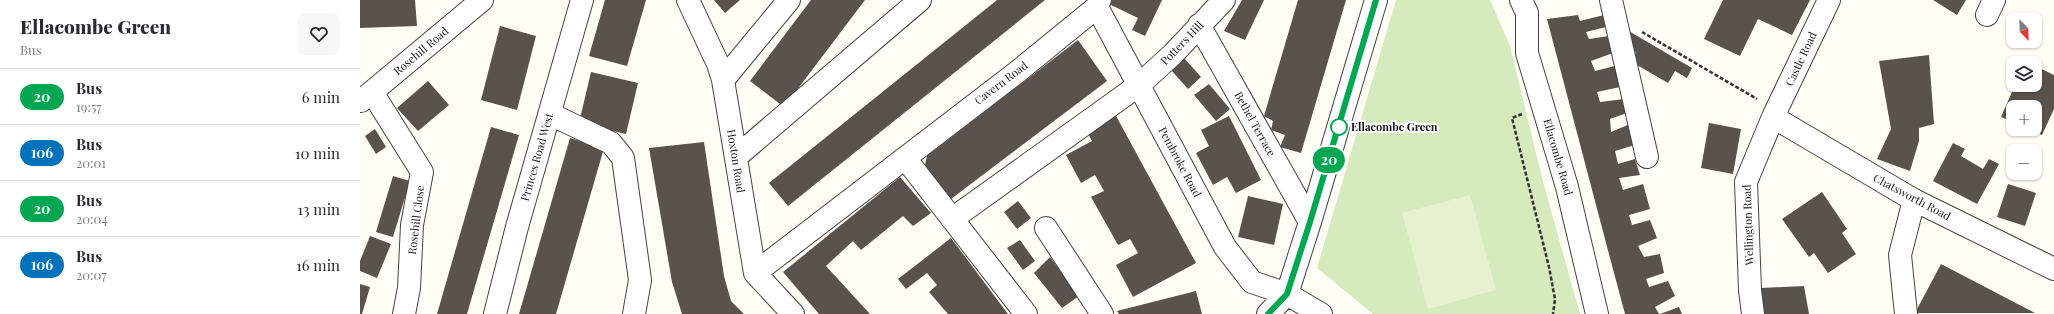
<!DOCTYPE html>
<html lang="en">
<head>
<meta charset="utf-8">
<style>
	:root { --surface:#fff; --page:#f7f7f7; --text:#2b2b33; --muted:#7c7c81; --line:#e1e1e2 }
	body { margin:0; font-family:"Playfair Display",serif; background:var(--page); color:var(--text); height:100vh; display:flex; flex-direction:column; font-size:15px; white-space:nowrap }
	* { box-sizing:border-box; margin:0 }
	p { font-size:13px; color:var(--muted) }
	.icon { flex:none; width:22px; height:22px; fill:none; stroke:currentColor; stroke-width:2; stroke-linecap:round; stroke-linejoin:round }
	.map { position:relative; flex:1; overflow:hidden }
	.details { display:flex; flex-direction:column; background:var(--surface); width:360px }
	.details>* { flex:none }
	.badge { padding:0 8px; border-radius:13px; font-size:14px; line-height:26px }
	.needle { width:26px; rotate:157deg }
	.controls { position:absolute; left:1646px; top:12px; display:grid; gap:8px }
	.controls a { display:grid; place-items:center; width:36px; height:36px; border-radius:8px; background:var(--surface); box-shadow:0 1px 3px #0004; font-size:20px }
	.map>.badge { position:absolute; translate:-50% -50%; box-shadow:0 0 0 2px #fff }
	.round { display:grid; place-items:center; flex:none; width:42px; height:42px; border-radius:8px; background:var(--page) }
	.headline { display:flex; align-items:center; justify-content:space-between; height:68px; padding:0 20px }
	h1 { font-size:19px; font-weight:800; line-height:30px }
	ul { padding:0; list-style:none }
	li { display:flex; align-items:center; gap:12px; height:56px; padding:0 20px; border-top:1px solid var(--line) }
	li div { flex:1 }
	li b { display:block; font-size:15px }
	li em { font-style:normal }
	li .badge { min-width:44px; font-weight:700; text-align:center }
	main { display:flex; flex:1; min-height:0 }
	.map>svg:first-child { display:block }
	.green { fill:#d5ebbd }
	.pitch { fill:#e6f2cf }
	.building { fill:#5a524d }
	.lines { fill:none; stroke-linecap:round; stroke-linejoin:round }
	.minor-casing { stroke:#444; stroke-width:24 }
	.path { stroke:#333; stroke-width:2.5; stroke-dasharray:4 2; stroke-linecap:butt }
	.minor { stroke:#fff; stroke-width:22 }
	.line-casing { stroke:#fff; stroke-width:9 }
	.line { stroke:#00a651; stroke-width:6 }
	.stop-dot { fill:#fff; stroke:#00a651; stroke-width:2 }
	.labels { text-anchor:middle; stroke-width:4; stroke-linejoin:round; paint-order:stroke }
	.street-label { font-size:11px; fill:#111; stroke:#fff }
	.stop-label { font-size:11px; font-weight:bold; fill:#111; stroke:#fff; text-anchor:start }
</style>
</head>
<body>
<main>
<section class="details">
<div class="headline"><div><h1>Ellacombe Green</h1><p>Bus</p></div><a class="round"><svg class="icon" aria-label="heart" viewBox="0 0 24 24"><path d="M12 20l-8-8c-3-5 5-10 8-4 3-6 11-1 8 4z"/></svg></a></div>
<ul>
<li><span class="badge" style="background:#00a651;color:#fff">20</span><div><b>Bus</b><p>19:57</p></div><em>6 min</em></li>
<li><span class="badge" style="background:#0072bc;color:#fff">106</span><div><b>Bus</b><p>20:01</p></div><em>10 min</em></li>
<li><span class="badge" style="background:#00a651;color:#fff">20</span><div><b>Bus</b><p>20:04</p></div><em>13 min</em></li>
<li><span class="badge" style="background:#0072bc;color:#fff">106</span><div><b>Bus</b><p>20:07</p></div><em>16 min</em></li>
</ul>
</section>
<div class="map">
<svg width="1694" height="314" viewBox="0 0 1694 314">
	<rect width="100%" height="100%" fill="#fffdf5"/>
	<path class="green" d="M1036 0H1130L1150 46 1182 178 1220 314H1013L957 268Z"/>
	<path class="pitch" d="M1110 195 1136 290 1068 309 1042 213Z"/>
	<path class="building" d="M0 0H55L57 26 0 28Z
		M245 0H286L267 66 229 56Z
		M354 0H380L365 13Z
		M451 0H505L424 107 390 81Z
		M637 0H685L428 206 409 183Z
		M751 0H802L785 36 772 30 778 18 749 4Z
		M882 0H904L885 40 864 31Z
		M938 0H986L941 153 920 147 925 135 911 130 913 121 904 116Z
		M1363 0H1450L1432 35 1398 19 1380 56 1344 39Z
		M1573 0H1606L1597 15Z
		M1218 15 1220 21 1244 15 1250 26 1226 32 1229 39 1249 36 1253 53 1231 61 1235 71 1255 66 1265 86 1237 92 1240 102 1264 99 1267 113 1250 119 1251 132 1270 124 1275 145 1255 151 1258 164 1275 159 1280 175 1259 178 1263 190 1283 184 1290 209 1269 215 1272 225 1290 220 1297 238 1278 246 1284 257 1300 254 1304 273 1286 279 1289 287 1308 281 1315 296 1295 307 1299 314H1265L1250 258 1187 19Z
		M140 26 176 36 157 110 121 100Z
		M1267 30 1332 68 1327 78 1315 71 1308 83 1270 61 1276 52 1262 44Z
		M718 40 747 81 591 199 565 165 567 156Z
		M1569 55 1574 124 1559 128V141L1550 171 1517 159 1531 129 1519 61Z
		M824 58 841 77 828 89 811 70Z
		M1675 66 1694 75V109L1682 135 1668 129H1675V107H1653V122L1641 117 1655 85H1675Z
		M231 72 278 83 266 134 219 123Z
		M68 81 89 105 58 131 37 108Z
		M849 84 870 109 856 121 834 95Z
		M755 114 836 263 773 297 756 265 778 253 770 239 758 245 731 197 744 191 735 175 721 183 706 155 732 141 726 130Z
		M869 116 901 180 876 193 867 177 853 185 836 153 849 146 841 130Z
		M1349 123 1381 129 1373 174 1341 168Z
		M131 127 159 135 107 314H77Z
		M15 129 26 147 16 154 5 136Z
		M210 138 244 148 196 314H159Z
		M344 142 364 276 371 301 384 314H322L312 282 289 148Z
		M1593 143 1605 149 1601 156 1623 169 1629 159 1639 164 1617 204 1573 181Z
		M33 176 50 181 33 237 16 232Z
		M540 177 571 213 553 226 543 216 501 250 493 241 466 266 510 314H459L423 272Z
		M1648 184 1676 193 1665 226 1637 217Z
		M1462 192 1487 229 1482 233 1496 254 1468 273 1454 253 1449 257 1422 219Z
		M888 196 923 204 914 245 878 237Z
		M658 201 671 218 657 229 644 212Z
		M10 236 31 244 17 278 0 271V261Z
		M591 238 648 314H588L569 292 577 285 567 273 546 289 538 279Z
		M660 240 675 261 663 270 647 248Z
		M690 257 719 296 702 308 674 273Z
		M1581 264 1675 313H1555Z
		M0 284 10 287 2 314H0Z
		M1444 286 1449 314H1404L1401 288Z
		M836 291 842 314H759L757 311Z
		M1319 307 1322 314H1300Z"/>
	<g class="lines">
		<defs>
			<path id="minor" d="M328 0 358 64 363 80 395 273 433 314
				M1161 0 1167 13V53L1207 187 1237 314
				M1251 0 1287 157
				M737 7 865 247 892 282 927 294 961 314
				M1627 15 1634 0
				M839 25 950 222
				M363 80 429 0
				M12 92 62 172 52 225 49 288 44 314
				M1 101 122 0
				M190 114 251 143 263 158 280 280 274 314
				M1413 117 1554 200 1694 269
				M376 157 560 0
				M545 158 666 314
				M592 219 779 85 813 54 864 0
				M686 228 742 314
				M395 273 656 73 737 7 740 0
				M135 314 157 227 222 0
				M908 314 927 294 950 222 1016 0
				M1393 314 1390 290 1386 182 1413 117 1469 0
				M1546 314 1540 255 1554 200"/>
		</defs>
		<use href="#minor" class="minor-casing"/>
		<path class="path" d="M1282 32 1397 99
			M1162 114 1152 118 1189 267 1195 299 1193 314"/>
		<use href="#minor" class="minor"/>
	</g>
	<g class="lines">
		<defs>
			<path id="line" d="M908 314 927 294 950 222 1016 0"/>
		</defs>
		<use href="#line" class="line-casing"/>
		<use href="#line" class="line"/>
	</g>
	<circle class="stop-dot" cx="979" cy="127" r="8"/>
	<g class="labels">
		<g class="street-label">
			<text transform="translate(822 43) rotate(-46)" y="4">Potters Hill</text>
			<text transform="translate(61 51) rotate(-40)" y="4">Rosehill Road</text>
			<text transform="translate(1441 59) rotate(-65)" y="4">Castle Road</text>
			<text transform="translate(641 83) rotate(-37)" y="4">Cavern Road</text>
			<text transform="translate(895 124) rotate(61)" y="4">Bethel Terrace</text>
			<text transform="translate(177 157) rotate(-74)" y="4">Princes Road West</text>
			<text transform="translate(1198 157) rotate(74)" y="4">Ellacombe Road</text>
			<text transform="translate(376 161) rotate(81)" y="4">Hoxton Road</text>
			<text transform="translate(820 162) rotate(62)" y="4">Pembroke Road</text>
			<text transform="translate(1552 197) rotate(28)" y="4">Chatsworth Road</text>
			<text transform="translate(56 220) rotate(-83)" y="4">Rosehill Close</text>
			<text transform="translate(1388 225) rotate(-92)" y="4">Wellington Road</text>
		</g>
		<g class="stop-label">
			<text x="991" y="131">Ellacombe Green</text>
		</g>
	</g>
</svg>
<div class="controls">
<a><svg class="needle" viewBox="-14 -14 28 28"><path d="M0-13l5 13h-10z" fill="#e53935"/><path d="M0 13l5-13h-10z" fill="#7c7c81"/></svg></a>
<a><svg class="icon" aria-label="layers" viewBox="0 0 24 24"><path d="M12 4l9 5-9 5-9-5zM3 14l9 5 9-5"/></svg></a>
<a>+</a>
<a>−</a>
</div>
<b class="badge" style="left:969px;top:160px;background:#00a651;color:#fff">20</b>
</div>
</main>
</body>
</html>
